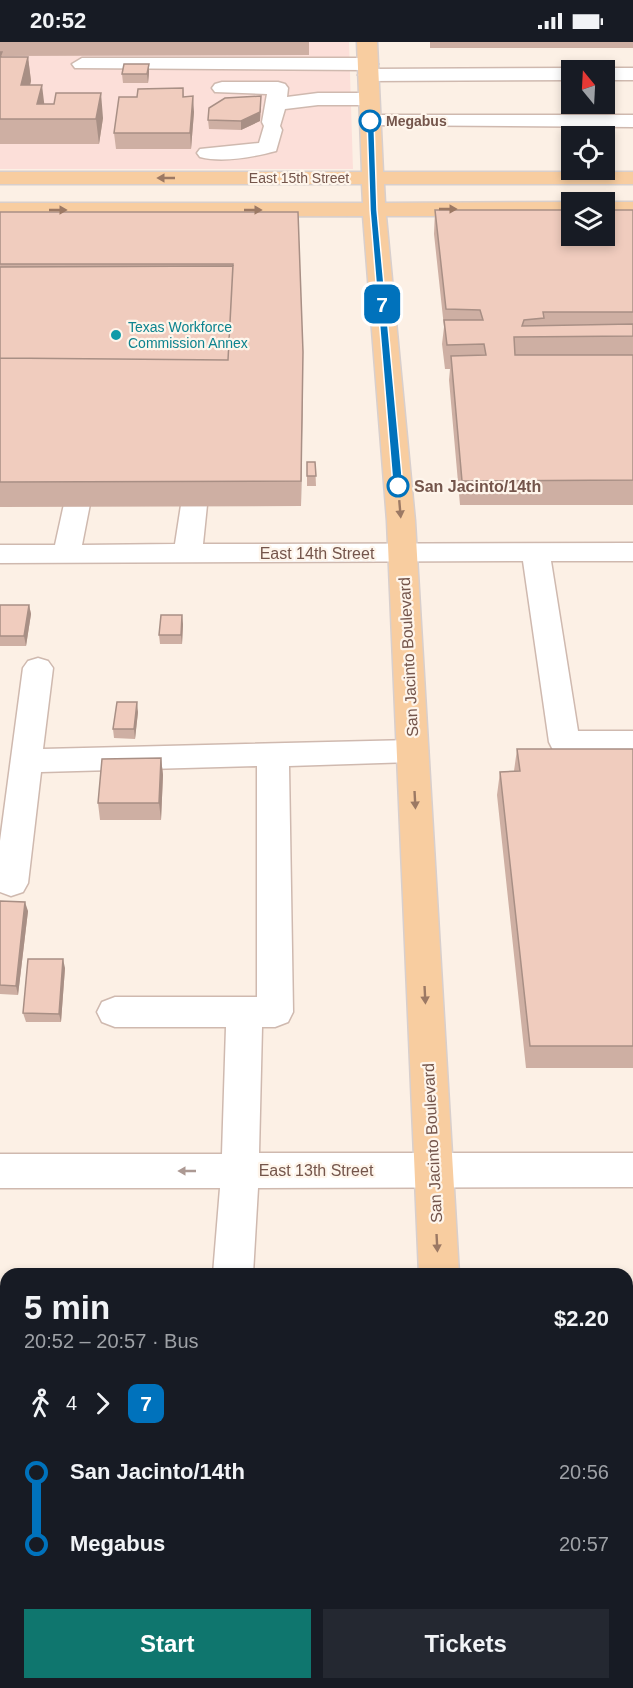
<!DOCTYPE html>
<html lang="en">
<head>
<meta charset="utf-8">
<style>
	:root { --surface:#171b24; --page:#242831; --text:#f1f3f6; --muted:#9ea1a6; --accent:#0f766e }
	body { margin:0; font-family:Helvetica,sans-serif; background:var(--page); color:var(--text); height:100vh; display:flex; flex-direction:column; font-size:22px; white-space:nowrap }
	* { box-sizing:border-box; margin:0 }
	p { font-size:20px; color:var(--muted) }
	.icon { flex:none; width:33px; height:33px; fill:none; stroke:currentColor; stroke-width:2; stroke-linecap:round; stroke-linejoin:round }
	.map { position:relative; flex:1; overflow:hidden }
	.details { position:absolute; left:0px; top:1226px; width:633px; height:422px; display:flex; flex-direction:column; background:var(--surface); border-radius:18px 18px 0 0; box-shadow:0 3px 9px #0003 }
	.details>* { flex:none }
	.badge { padding:0 12px; border-radius:9px; font-size:21px; line-height:39px }
	.needle { width:39px; rotate:342deg }
	.tools { position:absolute; left:561px; top:18px; display:grid; gap:12px }
	.tools a { display:grid; place-items:center; width:54px; height:54px; border-radius:0px; background:var(--surface); box-shadow:0 3px 9px #0003; font-size:30px }
	.map>.badge { position:absolute; translate:-50% -50%; box-shadow:0 0 0 3px #fff }
	.legs { display:flex; align-items:center; gap:9px; height:66px; padding:0 24px; font-size:20px }
	.legs p { margin-inline-start:auto }
	.overview { display:flex; align-items:center; justify-content:space-between; height:102px; padding:0 24px }
	h1 { font-size:33px; font-weight:700; line-height:45px }
	.action { display:flex; gap:12px; margin-top:auto; padding:12px 24px }
	.action a { flex:1; height:69px; border-radius:0px; background:var(--accent); color:#fff; font-size:24px; font-weight:700; line-height:69px; text-align:center }
	.action a+a { background:var(--page); color:var(--text) }
	ul { padding:0 24px; list-style:none }
	li { display:flex; align-items:center; gap:21px; height:72px; font-size:22px }
	li i { display:grid; place-items:center; width:9px; height:100%; margin:0 8px; background:currentColor }
	li i::after { content:''; width:15px; height:15px; margin:-8px; border:4px solid; border-radius:50%; background:var(--surface) }
	li p { margin-inline-start:auto }
	li:first-child i { background:linear-gradient(#0000 50%,currentColor 0) }
	li:last-child i { background:linear-gradient(currentColor 50%,#0000 0) }
	.status { display:flex; justify-content:space-between; align-items:center; height:42px; padding:0 30px; background:var(--surface); direction:ltr }
	.status svg { height:16px; fill:currentColor }
	.map>svg:first-child { display:block }
	.commercial { fill:#fcdfd9 }
	.lines { fill:none; stroke-linecap:round; stroke-linejoin:round }
	.minor-casing { stroke:#cfb9af; stroke-width:3 }
	.major-casing { stroke:#d8cfcd; stroke-width:3 }
	.minor { fill:#fff; fill-rule:evenodd }
	.major { fill:#f8cda0; fill-rule:evenodd }
	.wall { fill:#ceafa3 }
	.shaded-wall { fill:#a88f85 }
	.building { fill:#f0ccbe; stroke:#a88f85; stroke-width:1.5 }
	.oneway { fill:#9c7964 }
	.oneway2 { fill:#ac9993 }
	.line-1 { fill:#0072bc; stroke:#fff; stroke-width:1.5 }
	.stop-1-dot { fill:#fff; stroke:#0072bc; stroke-width:3 }
	.culture-dot { fill:#0f9aa8; stroke:#fef5eb; stroke-width:2 }
	.labels { text-anchor:middle; stroke-width:4.5; stroke-linejoin:round; paint-order:stroke }
	.far-stop-label { font-size:14px; font-weight:bold; fill:#74554b; stroke:#fef5eb; text-anchor:start }
	.far-street-label { font-size:14px; fill:#74554b; stroke:#fef5eb }
	.far-culture-label { font-size:14px; fill:#0d838f; stroke:#fef5eb; text-anchor:start }
	.stop-label { font-size:16px; font-weight:bold; fill:#74554b; stroke:#fef5eb; text-anchor:start }
	.street-label { font-size:16px; fill:#74554b; stroke:#fef5eb }
</style>
</head>
<body>
<div class="status"><b>20:52</b><svg viewBox="0 0 49 12"><path d="M0 12V9h3v3zM5 12V6h3v6zM10 12V3h3v9zM15 12V0h3v12zM26 1h20v11H26zM47 4h2v5h-2z"/></svg></div>
<div class="map">
<svg width="633" height="1646" viewBox="0 0 633 1646">
	<rect width="100%" height="100%" fill="#fcf0e5"/>
	<path class="commercial" d="M0 0H349L353 127H0Z"/>
	<g class="lines">
		<defs>
			<path id="minor" d="M82 16H368L378 22 371 27 572 26 579 28H572V38L368 39 358 33 365 28 75 26 72 22Z
				M604 26H633V38H604V28H597Z
				M222 40H278L285 42 288 46 287 55 318 51H369L376 53 379 57 376 61 369 63H318L285 67 280 84 282 88 276 109C253 115 223 121 200 115L197 111 200 107 259 101 264 84 262 80 267 52 215 50 212 46 215 42Z
				M370 73H633V85L363 83 360 79 363 75Z
				M77 453 87 456 90 462 82 503 175 502 181 463 184 457 194 454 204 457 207 463 203 502 633 501V519H551L578 689H633V711H564L553 708 549 700 523 519 0 521V503H55L64 462 67 456Z
				M38 616 48 619 53 626 43 707 412 698 423 701 428 709 423 717 412 720 289 724 293 970 288 980 275 985H262L259 1111H633V1145L258 1146 253 1232H213L220 1146H0V1112H222L226 985H115L102 980 97 970 102 960 115 955H257V724L41 730 28 841 23 850 11 854 0 850V799L23 626 28 619Z
				M627 1494H633V1538H627Z"/>
			<path id="major" d="M357 0H377L383 130H633V142H384L385 161 572 160V174H386L415 479 459 1232H419L387 479 363 174 0 175V161H363L362 142H0V130H362Z
				M604 160H633V174H604Z
				M439 1641H485V1646H439Z"/>
		</defs>
		<use href="#minor" class="minor-casing"/>
		<use href="#major" class="major-casing"/>
		<use href="#minor" class="minor"/>
		<use href="#major" class="major"/>
	</g>
	<path class="wall" d="M0 0H309V13L2 14V15H28L31 39 30 43 44 62 103 76 99 102H0Z
		M430 0H633V6H430Z
		M149 22V31L148 41H123L122 32Z
		M183 46 184 55 194 70 191 107H116L114 91 137 55Z
		M261 63 260 79 241 88 209 87 208 78Z
		M435 168H633V463H460L449 338 450 327H445L442 302 444 285 434 192Z
		M0 170H298L303 310 301 464 0 465Z
		M307 420H315L316 444H307Z
		M0 563H29L31 572 26 604H0Z
		M183 582 182 602H160L159 593Z
		M138 670 135 697 114 696 113 687Z
		M517 707H633V1026H526L497 753 500 730 514 729Z
		M161 716 163 733 161 778H100L98 761Z
		M0 859 28 869 18 953 0 952Z
		M65 926 61 980H26L23 971Z"/>
	<path class="shaded-wall" d="M28 15 31 39 24 68 21 43Z
		M149 22V31L148 41 147 32Z
		M42 43 45 68 37 62Z
		M101 51 103 76 99 102 96 77Z
		M193 54 194 70 191 107 190 91Z
		M261 54 260 79 241 88V79Z
		M303 310V334L301 464V439Z
		M29 563 31 572 26 604 24 594Z
		M182 573 183 582 182 602 181 593Z
		M137 660 138 670 135 697 134 687Z
		M161 716 163 733 161 778 159 761Z
		M25 860 28 869 18 953 16 944Z
		M63 917 65 926 61 980 59 972Z
		M211 1641H214V1646H211Z"/>
	<path class="building" d="M0 10H2L0 15H28L21 43H42L37 62H54L56 51H101L96 77H0Z
		M124 22H149L147 32H122Z
		M183 46V55L193 54 190 91H114L119 55H137L138 47Z
		M261 54 260 70 241 79 208 78 209 66 225 56Z
		M435 168H572V194H604V168H633V270H543L544 276 524 278 522 284 633 282V294L514 295 515 313H633V438L462 439 451 314 486 313 484 302 447 303 444 278H483L480 268 446 267Z
		M0 170H298L303 310 301 439 0 440V316L228 318 233 222H0Z
		M233 224 228 318 0 316V225Z
		M307 420H315L316 434H307Z
		M0 563H29L24 594H0Z
		M161 573H182L181 593H159Z
		M117 660H137L134 687H113Z
		M517 707H633V1004H530L500 730 520 729Z
		M161 716 159 761H98L102 717Z
		M0 859 25 860 16 944 0 943Z
		M28 917H63L59 972 23 971Z
		M0 1353H6V1641H211V1646H0Z"/>
	<defs><path id="oneway-solid" d="M-6-.8H1V-3.2L6.5 0L1 3.2V.8H-6Z" transform="scale(1.5)"/></defs>
	<g class="oneway">
		<use href="#oneway-solid" transform="translate(166 136) rotate(180)"/>
		<use href="#oneway-solid" transform="translate(448 167)"/>
		<use href="#oneway-solid" transform="translate(58 168)"/>
		<use href="#oneway-solid" transform="translate(253 168)"/>
		<use href="#oneway-solid" transform="translate(400 467) rotate(85)"/>
		<use href="#oneway-solid" transform="translate(415 758) rotate(87)"/>
		<use href="#oneway-solid" transform="translate(425 953) rotate(87)"/>
		<use href="#oneway-solid" transform="translate(437 1201) rotate(87)"/>
	</g>
	<use class="oneway2" href="#oneway-solid" transform="translate(187 1129) rotate(180)"/>
	<path class="line-1" d="M367 78 374 79 377 168 403 444 398 447 393 444 370 168Z"/>
	<g class="stop-1-dot">
		<circle cx="370" cy="79" r="10"/>
		<circle cx="398" cy="444" r="10"/>
	</g>
	<circle class="culture-dot" cx="116" cy="293" r="6"/>
	<g class="labels">
		<g class="far-stop-label">
			<text x="386" y="84">Megabus</text>
		</g>
		<g class="far-street-label">
			<text x="299" y="141">East 15th Street</text>
		</g>
		<g class="far-culture-label">
			<text x="128" y="290">Texas Workforce<tspan x="128" dy="16">Commission Annex</tspan></text>
		</g>
		<g class="stop-label">
			<text x="414" y="450">San Jacinto/14th</text>
		</g>
		<g class="street-label">
			<text x="317" y="517">East 14th Street</text>
			<text transform="translate(408 615) rotate(-93)" y="6">San Jacinto Boulevard</text>
			<text transform="translate(432 1101) rotate(-93)" y="6">San Jacinto Boulevard</text>
			<text x="316" y="1134">East 13th Street</text>
		</g>
	</g>
</svg>
<div class="tools">
<a><svg class="needle" viewBox="-14 -14 28 28"><path d="M0-13l5 13h-10z" fill="#e53935"/><path d="M0 13l5-13h-10z" fill="#9ea1a6"/></svg></a>
<a><svg class="icon" aria-label="locate" viewBox="0 0 24 24"><circle cx="12" cy="12" r="6"/><path d="M12 2v4M12 18v4M2 12h4M18 12h4"/></svg></a>
<a><svg class="icon" aria-label="layers" viewBox="0 0 24 24"><path d="M12 4l9 5-9 5-9-5zM3 14l9 5 9-5"/></svg></a>
</div>
<b class="badge" style="left:382px;top:262px;background:#0072bc;color:#fff">7</b>
<section class="details">
<div class="overview"><div><h1>5 min</h1><p>20:52 – 20:57 · Bus</p></div><b>$2.20</b></div>
<div class="legs"><svg class="icon" aria-label="walk" viewBox="0 0 24 24"><circle cx="13" cy="4" r="2"/><path d="M13 8l-2 6 4 7M11 14l-3 7M7 12l3-4h3l4 4"/></svg>4<svg class="icon" aria-label="forward" viewBox="0 0 24 24"><path d="M9 5l7 7-7 7"/></svg><b class="badge" style="background:#0072bc;color:#fff">7</b></div>
<ul>
<li><i style="color:#0072bc"></i><b>San Jacinto/14th</b><p>20:56</p></li>
<li><i style="color:#0072bc"></i><b>Megabus</b><p>20:57</p></li>
</ul>
<div class="action"><a>Start</a><a>Tickets</a></div>
</section>
</div>
</body>
</html>
